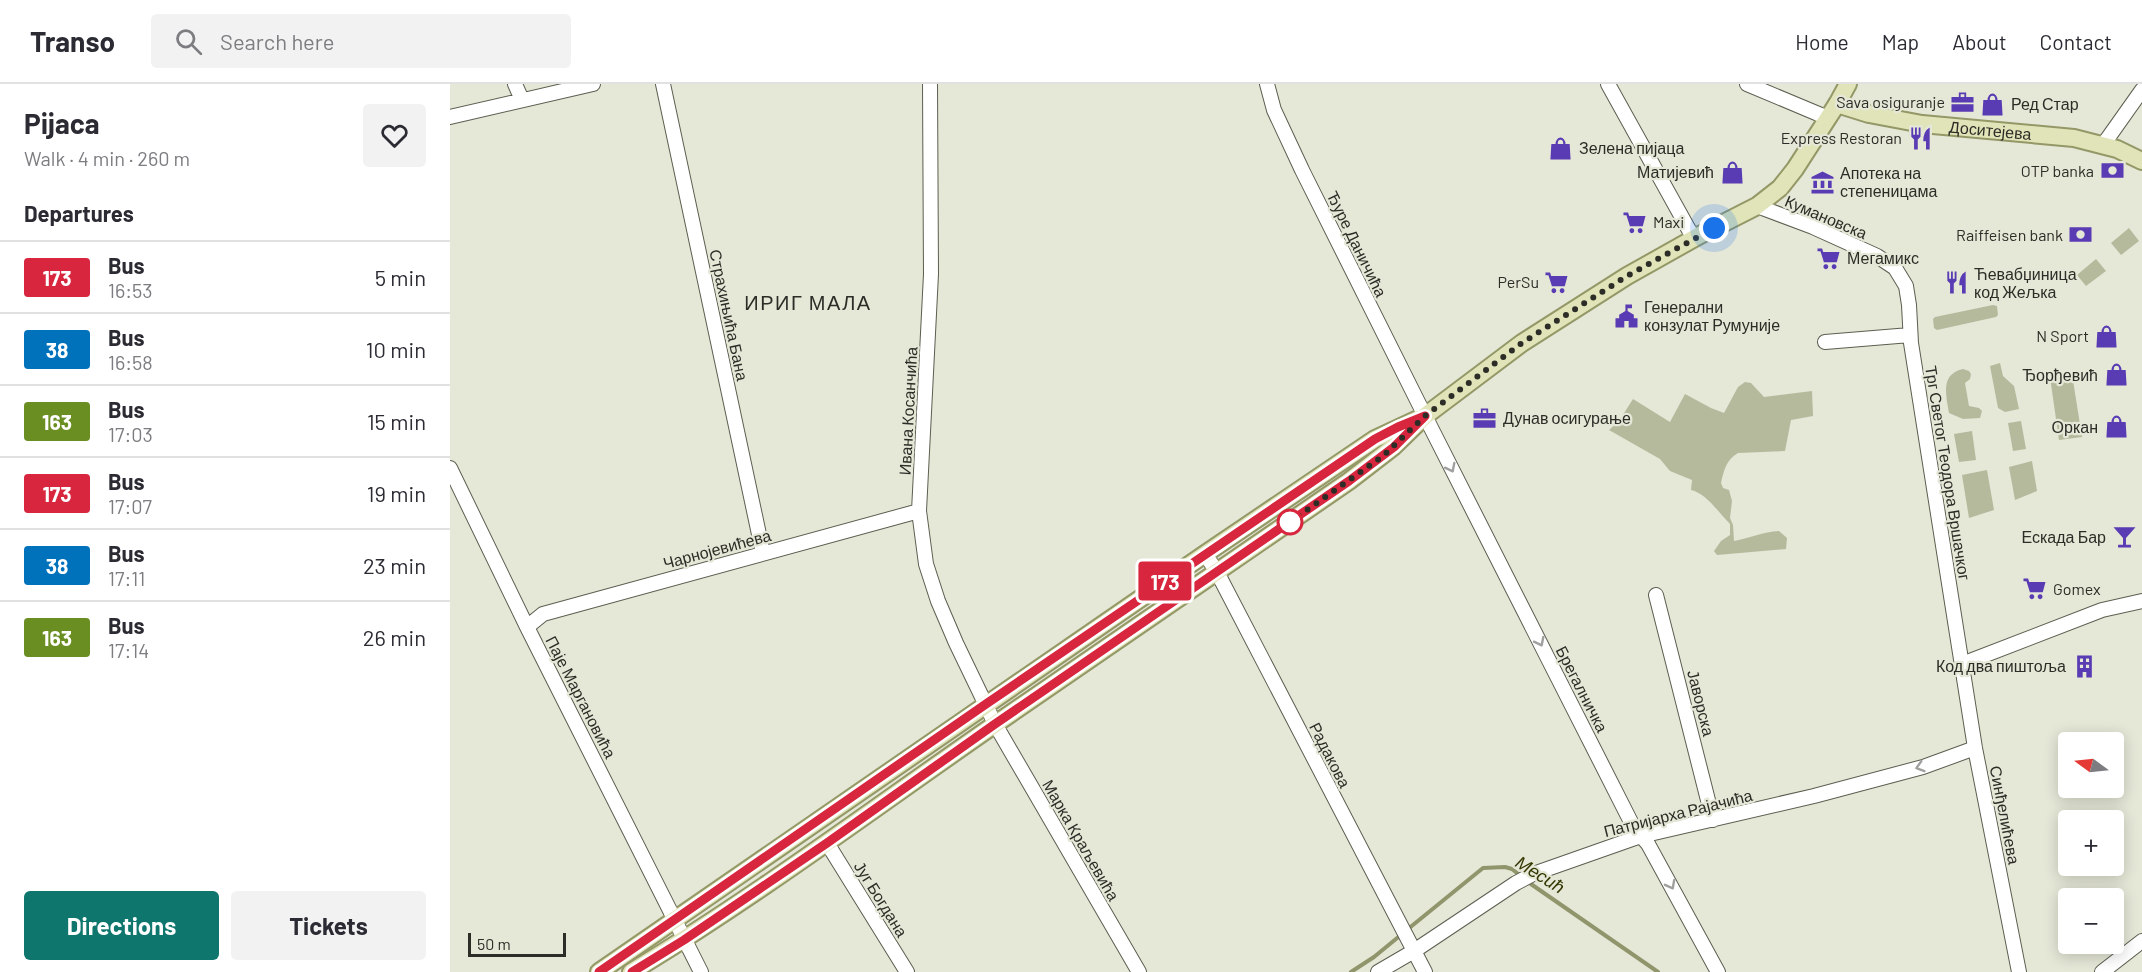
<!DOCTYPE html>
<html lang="en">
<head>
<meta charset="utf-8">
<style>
	:root { --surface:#fff; --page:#f2f2f3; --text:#2b2b33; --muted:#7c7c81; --line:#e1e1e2; --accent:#0f766e }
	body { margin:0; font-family:Barlow,sans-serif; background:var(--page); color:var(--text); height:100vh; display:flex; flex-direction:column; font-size:22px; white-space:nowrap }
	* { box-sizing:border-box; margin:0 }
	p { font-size:20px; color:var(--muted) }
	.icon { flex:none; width:33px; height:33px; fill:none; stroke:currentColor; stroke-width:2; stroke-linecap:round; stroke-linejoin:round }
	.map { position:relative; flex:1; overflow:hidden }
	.side { display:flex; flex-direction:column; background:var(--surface); width:450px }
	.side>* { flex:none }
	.badge { padding:0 12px; border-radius:4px; font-size:21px; line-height:39px }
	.needle { width:39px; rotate:285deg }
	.tools { position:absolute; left:1608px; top:648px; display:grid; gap:12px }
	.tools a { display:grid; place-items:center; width:66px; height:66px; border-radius:6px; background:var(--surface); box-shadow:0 3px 15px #0003; font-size:30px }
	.scale { position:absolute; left:18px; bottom:15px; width:98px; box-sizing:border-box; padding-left:6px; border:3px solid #2d2d27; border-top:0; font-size:16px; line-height:21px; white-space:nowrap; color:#2d2d27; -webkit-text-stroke:4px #e5e7d7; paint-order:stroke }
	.you { position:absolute; width:30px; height:30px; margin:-15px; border:4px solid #fff; border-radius:50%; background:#1a73e8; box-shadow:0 0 0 9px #1a73e833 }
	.map>.badge { position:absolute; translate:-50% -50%; box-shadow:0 0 0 3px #fff }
	h2 { padding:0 24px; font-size:22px; line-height:54px }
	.round { display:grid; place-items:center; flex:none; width:63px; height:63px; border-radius:6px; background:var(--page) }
	.summary { display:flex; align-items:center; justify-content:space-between; height:102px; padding:0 24px }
	h1 { font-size:28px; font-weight:700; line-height:45px }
	.cta { display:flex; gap:12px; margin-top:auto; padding:12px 24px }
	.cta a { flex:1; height:69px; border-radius:6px; background:var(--accent); color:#fff; font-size:24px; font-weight:700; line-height:69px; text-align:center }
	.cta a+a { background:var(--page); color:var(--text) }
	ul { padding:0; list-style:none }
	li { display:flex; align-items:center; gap:18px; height:72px; padding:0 24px; border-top:2px solid var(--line) }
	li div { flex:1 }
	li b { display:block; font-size:22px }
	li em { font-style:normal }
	li .badge { min-width:66px; font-weight:700; text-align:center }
	header { display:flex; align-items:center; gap:36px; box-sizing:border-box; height:84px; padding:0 30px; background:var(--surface); border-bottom:2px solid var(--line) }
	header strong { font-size:28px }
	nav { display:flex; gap:33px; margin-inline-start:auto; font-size:21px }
	.search { width:420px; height:54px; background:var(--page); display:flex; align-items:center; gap:15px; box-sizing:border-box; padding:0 21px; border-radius:6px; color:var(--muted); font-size:22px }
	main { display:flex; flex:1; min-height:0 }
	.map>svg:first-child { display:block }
	.green { fill:#b6ba9d }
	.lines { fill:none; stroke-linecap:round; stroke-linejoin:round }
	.stream { stroke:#91956b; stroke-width:4 }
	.minor-casing { stroke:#5c5e50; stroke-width:16 }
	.major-casing { stroke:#949867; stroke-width:20 }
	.minor { stroke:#fff; stroke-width:14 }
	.major { stroke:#e0e4b8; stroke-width:16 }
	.oneway { stroke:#a0a09e }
	.line-casing { stroke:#fff; stroke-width:14 }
	.line { stroke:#d7263d; stroke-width:9 }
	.walk { stroke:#2d2d27; stroke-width:6; stroke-dasharray:0 10.8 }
	.stop-dot { fill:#fff; stroke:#d7263d; stroke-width:3 }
	.labels { text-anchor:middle; stroke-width:4.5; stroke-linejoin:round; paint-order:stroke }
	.poi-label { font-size:16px; fill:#2d2d27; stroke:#e5e7d7; text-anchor:end }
	.street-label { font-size:16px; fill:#2d2d27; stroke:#e5e7d7 }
	.water-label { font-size:18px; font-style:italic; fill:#343700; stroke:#e5e7d7 }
	.quarter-label { font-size:20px; letter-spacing:1.5px; fill:#2d2d27; stroke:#e5e7d7 }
</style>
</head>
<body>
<header>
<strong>Transo</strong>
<div class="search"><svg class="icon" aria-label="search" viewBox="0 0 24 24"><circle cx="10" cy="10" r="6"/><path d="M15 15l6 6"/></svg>Search here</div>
<nav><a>Home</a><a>Map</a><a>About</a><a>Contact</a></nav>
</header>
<main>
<section class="side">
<div class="summary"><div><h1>Pijaca</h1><p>Walk · 4 min · 260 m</p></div><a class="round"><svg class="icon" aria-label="heart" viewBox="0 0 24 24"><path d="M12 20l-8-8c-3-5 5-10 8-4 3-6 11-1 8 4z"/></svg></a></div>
<h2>Departures</h2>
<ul>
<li><span class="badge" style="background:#d7263d;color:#fff">173</span><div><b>Bus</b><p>16:53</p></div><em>5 min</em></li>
<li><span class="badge" style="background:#0072bc;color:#fff">38</span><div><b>Bus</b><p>16:58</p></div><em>10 min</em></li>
<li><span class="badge" style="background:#6b8e23;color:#fff">163</span><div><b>Bus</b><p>17:03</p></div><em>15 min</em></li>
<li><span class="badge" style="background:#d7263d;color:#fff">173</span><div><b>Bus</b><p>17:07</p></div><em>19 min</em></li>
<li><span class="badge" style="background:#0072bc;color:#fff">38</span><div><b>Bus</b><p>17:11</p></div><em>23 min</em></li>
<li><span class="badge" style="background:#6b8e23;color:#fff">163</span><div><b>Bus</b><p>17:14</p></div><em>26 min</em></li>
</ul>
<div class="cta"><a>Directions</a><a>Tickets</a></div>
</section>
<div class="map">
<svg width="1692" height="888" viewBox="0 0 1692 888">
	<rect width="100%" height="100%" fill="#e5e7d7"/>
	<path class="green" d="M1679 144 1689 157 1671 171 1661 159Z
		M1646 175 1656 187 1636 202 1627 191Z
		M1543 221 1547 222 1548 231 1546 233 1487 246 1484 244 1483 235 1485 233Z
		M1550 279 1553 292 1564 302 1569 325 1555 328 1548 324 1540 282Z
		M1513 285 1519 287 1521 290 1520 295 1515 299 1519 322 1529 324 1532 327 1530 334 1513 335 1499 329C1496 311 1490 290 1513 285Z
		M1622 290 1632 353 1609 356 1600 293Z
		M1295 298 1301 299 1314 313 1362 307 1363 332 1341 336 1335 367 1288 369C1276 376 1274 386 1271 399L1273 404 1279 406 1282 417 1280 434 1283 441 1284 457C1300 454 1313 448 1329 447L1337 454 1336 465 1267 471 1264 467 1271 457 1280 451V440C1270 430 1256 409 1241 406L1242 396 1220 387 1210 375 1159 346 1169 337 1183 315 1220 338 1235 310 1261 324 1274 329 1288 303Z
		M1571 337 1576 365 1563 367 1558 339Z
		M1522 347 1526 376 1509 378 1504 350Z
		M1582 377 1587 407 1565 416 1559 383Z
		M1537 386 1544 426 1519 434 1512 391Z"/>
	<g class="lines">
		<path class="stream" d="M1078 798 1208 888
			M958 845 1033 784 1055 783 1062 785 1072 793
			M901 888 924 873 952 850"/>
		<defs>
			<path id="minor" d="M65 0 72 16
				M213 0 313 469
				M480 0 481 190 469 427 476 480 488 517 506 559 545 640 689 888
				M817 0 824 26 852 86 975 332 1184 744 1198 760 1268 888
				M1158 0 1244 155
				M1297 0 1378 34
				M0 33 143 0
				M1653 61 1692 6
				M1307 122 1363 143 1427 172 1445 184 1456 202 1459 221 1461 259 1525 664 1569 888
				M1375 258 1460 251
				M0 384 77 543 251 888
				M755 470 767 488 975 888
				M1206 511 1263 736
				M77 543 93 530 469 427
				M1512 580 1652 526 1692 517
				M377 759 457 888
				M928 888 964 867 1066 799 1083 790 1191 752 1364 712 1473 683 1525 664
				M1652 888 1692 857"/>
			<g id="major">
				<path id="s1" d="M1387 20 1419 30 1472 40 1624 54 1667 65 1692 77"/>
				<path d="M149 888 755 470 925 355 968 335"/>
				<path d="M181 888C307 812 424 724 544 641 662 559 781 479 899 397L943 363 975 332 1072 259 1177 192 1250 151 1307 122 1330 104 1345 85 1387 20 1398 0"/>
			</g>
		</defs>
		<use href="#minor" class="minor-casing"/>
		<use href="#major" class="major-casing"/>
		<use href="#minor" class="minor"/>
		<use href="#major" class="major"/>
	</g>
	<defs><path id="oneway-chevron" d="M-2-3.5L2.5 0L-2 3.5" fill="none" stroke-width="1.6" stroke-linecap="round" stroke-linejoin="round" transform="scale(1.5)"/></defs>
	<g class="oneway">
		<use href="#oneway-chevron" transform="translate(1001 384) rotate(63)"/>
		<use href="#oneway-chevron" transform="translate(1090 558) rotate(63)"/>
		<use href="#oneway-chevron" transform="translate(1470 683) rotate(163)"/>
		<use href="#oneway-chevron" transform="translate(1221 801) rotate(62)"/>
	</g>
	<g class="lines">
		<defs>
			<path id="line" d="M149 888 536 620 925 355 948 343 975 332 944 363 899 397 545 640 377 759 234 856 182 888"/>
		</defs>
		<use href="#line" class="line-casing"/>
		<use href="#line" class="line"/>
		<path class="walk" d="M840 438 933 372 975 332 1072 259 1177 192 1264 144"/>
	</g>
	<defs>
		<symbol id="office-bare" viewBox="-9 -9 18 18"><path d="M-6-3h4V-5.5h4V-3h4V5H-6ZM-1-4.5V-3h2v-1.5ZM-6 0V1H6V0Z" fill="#593bb3" stroke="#e5e7d7" stroke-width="2.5" paint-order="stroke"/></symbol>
		<symbol id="shop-bare" viewBox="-9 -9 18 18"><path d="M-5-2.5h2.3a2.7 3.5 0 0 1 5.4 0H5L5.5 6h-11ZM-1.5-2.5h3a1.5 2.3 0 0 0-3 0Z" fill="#593bb3" stroke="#e5e7d7" stroke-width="2.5" paint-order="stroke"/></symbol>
		<symbol id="restaurant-bare" viewBox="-9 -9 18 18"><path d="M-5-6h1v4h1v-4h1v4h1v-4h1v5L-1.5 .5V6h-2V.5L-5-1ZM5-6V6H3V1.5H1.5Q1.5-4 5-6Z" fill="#593bb3" stroke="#e5e7d7" stroke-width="2.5" paint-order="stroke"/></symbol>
		<symbol id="bank-bare" viewBox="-9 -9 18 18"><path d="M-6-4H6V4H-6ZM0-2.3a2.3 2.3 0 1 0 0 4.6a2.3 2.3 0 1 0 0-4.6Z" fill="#593bb3" stroke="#e5e7d7" stroke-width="2.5" paint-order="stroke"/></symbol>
		<symbol id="museum-bare" viewBox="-9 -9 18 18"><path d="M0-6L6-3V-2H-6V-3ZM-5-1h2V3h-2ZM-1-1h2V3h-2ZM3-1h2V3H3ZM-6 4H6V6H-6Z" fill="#593bb3" stroke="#e5e7d7" stroke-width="2.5" paint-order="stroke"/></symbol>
		<symbol id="supermarket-bare" viewBox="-9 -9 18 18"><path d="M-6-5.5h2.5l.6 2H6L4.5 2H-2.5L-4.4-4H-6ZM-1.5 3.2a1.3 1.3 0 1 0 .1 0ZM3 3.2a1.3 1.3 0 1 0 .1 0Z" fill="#593bb3" stroke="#e5e7d7" stroke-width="2.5" paint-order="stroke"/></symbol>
		<symbol id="civic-bare" viewBox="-9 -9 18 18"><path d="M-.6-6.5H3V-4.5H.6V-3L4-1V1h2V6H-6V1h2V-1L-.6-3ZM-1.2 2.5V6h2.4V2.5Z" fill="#593bb3" stroke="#e5e7d7" stroke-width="2.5" paint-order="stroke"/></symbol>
		<symbol id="bar-bare" viewBox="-9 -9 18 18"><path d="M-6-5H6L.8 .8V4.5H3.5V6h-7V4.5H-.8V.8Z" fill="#593bb3" stroke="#e5e7d7" stroke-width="2.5" paint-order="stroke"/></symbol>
		<symbol id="building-bare" viewBox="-9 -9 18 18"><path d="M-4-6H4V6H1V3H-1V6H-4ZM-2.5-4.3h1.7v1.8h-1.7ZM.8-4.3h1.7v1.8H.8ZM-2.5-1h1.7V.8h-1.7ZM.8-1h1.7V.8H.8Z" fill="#593bb3" stroke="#e5e7d7" stroke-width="2.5" paint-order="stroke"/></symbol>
	</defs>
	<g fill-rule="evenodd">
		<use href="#office-bare" x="1496" y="2" width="33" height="33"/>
		<use href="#shop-bare" x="1526" y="4" width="33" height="33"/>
		<use href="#restaurant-bare" x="1454" y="38" width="33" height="33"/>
		<use href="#shop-bare" x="1094" y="48" width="33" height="33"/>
		<use href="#bank-bare" x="1646" y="70" width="33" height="33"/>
		<use href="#shop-bare" x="1266" y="72" width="33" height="33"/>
		<use href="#museum-bare" x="1356" y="82" width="33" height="33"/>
		<use href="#supermarket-bare" x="1168" y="122" width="33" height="33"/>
		<use href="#bank-bare" x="1614" y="134" width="33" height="33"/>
		<use href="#supermarket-bare" x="1362" y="158" width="33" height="33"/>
		<use href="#supermarket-bare" x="1090" y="182" width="33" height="33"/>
		<use href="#restaurant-bare" x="1490" y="182" width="33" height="33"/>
		<use href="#civic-bare" x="1160" y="216" width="33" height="33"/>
		<use href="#shop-bare" x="1640" y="236" width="33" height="33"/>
		<use href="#shop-bare" x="1650" y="274" width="33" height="33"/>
		<use href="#office-bare" x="1018" y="318" width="33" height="33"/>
		<use href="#shop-bare" x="1650" y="326" width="33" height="33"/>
		<use href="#bar-bare" x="1658" y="436" width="33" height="33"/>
		<use href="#supermarket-bare" x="1568" y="488" width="33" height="33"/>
		<use href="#building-bare" x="1618" y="566" width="33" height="33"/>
	</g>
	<circle class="stop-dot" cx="840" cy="438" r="12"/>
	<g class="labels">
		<g class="poi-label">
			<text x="1495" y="24">Sava osiguranje</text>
			<text x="1561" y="26" text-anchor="start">Ред Стар</text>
			<text x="1452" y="60">Express Restoran</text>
			<text x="1129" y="70" text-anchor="start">Зелена пијаца</text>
			<text x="1644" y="93">OTP banka</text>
			<text x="1264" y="94">Матијевић</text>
			<text x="1390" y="95" text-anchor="start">Апотека на<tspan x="1390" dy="18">степеницама</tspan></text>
			<text x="1203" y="144" text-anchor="start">Maxi</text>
			<text x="1613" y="157">Raiffeisen bank</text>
			<text x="1397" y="180" text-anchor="start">Мегамикс</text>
			<text x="1524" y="196" text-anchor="start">Ћевабџиница<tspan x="1524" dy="18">код Жељка</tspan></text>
			<text x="1089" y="204">PerSu</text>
			<text x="1194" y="229" text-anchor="start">Генерални<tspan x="1194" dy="18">конзулат Румуније</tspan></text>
			<text x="1639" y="258">N Sport</text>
			<text x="1648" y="297">Ђорђевић</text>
			<text x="1053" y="340" text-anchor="start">Дунав осигурање</text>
			<text x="1648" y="349">Оркан</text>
			<text x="1656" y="459">Ескада Бар</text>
			<text x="1603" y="511" text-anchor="start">Gomex</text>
			<text x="1616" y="588">Код два пиштоља</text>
		</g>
		<g class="street-label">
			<text dy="6" stroke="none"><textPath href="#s1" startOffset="156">Доситејева</textPath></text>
			<text transform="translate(1376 133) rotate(23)" y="6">Кумановска</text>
			<text transform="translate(907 160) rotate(64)" y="6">Ђуре Даничића</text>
			<text transform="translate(279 231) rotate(78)" y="6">Страхињића Бана</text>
			<text transform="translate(458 327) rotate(-87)" y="6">Ивана Косанчића</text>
			<text transform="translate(1498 389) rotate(81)" y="6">Трг Светог Теодора Вршачког</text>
			<text transform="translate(267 465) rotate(-15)" y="6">Чарнојевићева</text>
			<text transform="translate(1132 605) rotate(63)" y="6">Брегалничка</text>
			<text transform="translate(131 613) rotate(63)" y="6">Паје Маргановића</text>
			<text transform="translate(1251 619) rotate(76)" y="6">Јаворска</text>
			<text transform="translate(880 671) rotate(63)" y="6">Радакова</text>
			<text transform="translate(1228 729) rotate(-14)" y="6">Патријарха Рајачића</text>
			<text transform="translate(1555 731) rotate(79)" y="6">Синђелићева</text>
			<text transform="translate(631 756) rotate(60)" y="6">Марка Краљевића</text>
			<text transform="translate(431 815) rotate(58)" y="6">Југ Богдана</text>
		</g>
		<g class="water-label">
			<text transform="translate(1090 791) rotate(32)" y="6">Месић</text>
		</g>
		<g class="quarter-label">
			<text x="358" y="226">ИРИГ МАЛА</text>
		</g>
	</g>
</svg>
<div class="tools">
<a><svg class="needle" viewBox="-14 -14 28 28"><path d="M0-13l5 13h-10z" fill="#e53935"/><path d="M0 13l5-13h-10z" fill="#7c7c81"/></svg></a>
<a>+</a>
<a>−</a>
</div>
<div class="scale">50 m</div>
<div class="you" style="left:1264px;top:144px"></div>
<b class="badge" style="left:715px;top:497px;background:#d7263d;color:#fff">173</b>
</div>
</main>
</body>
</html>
